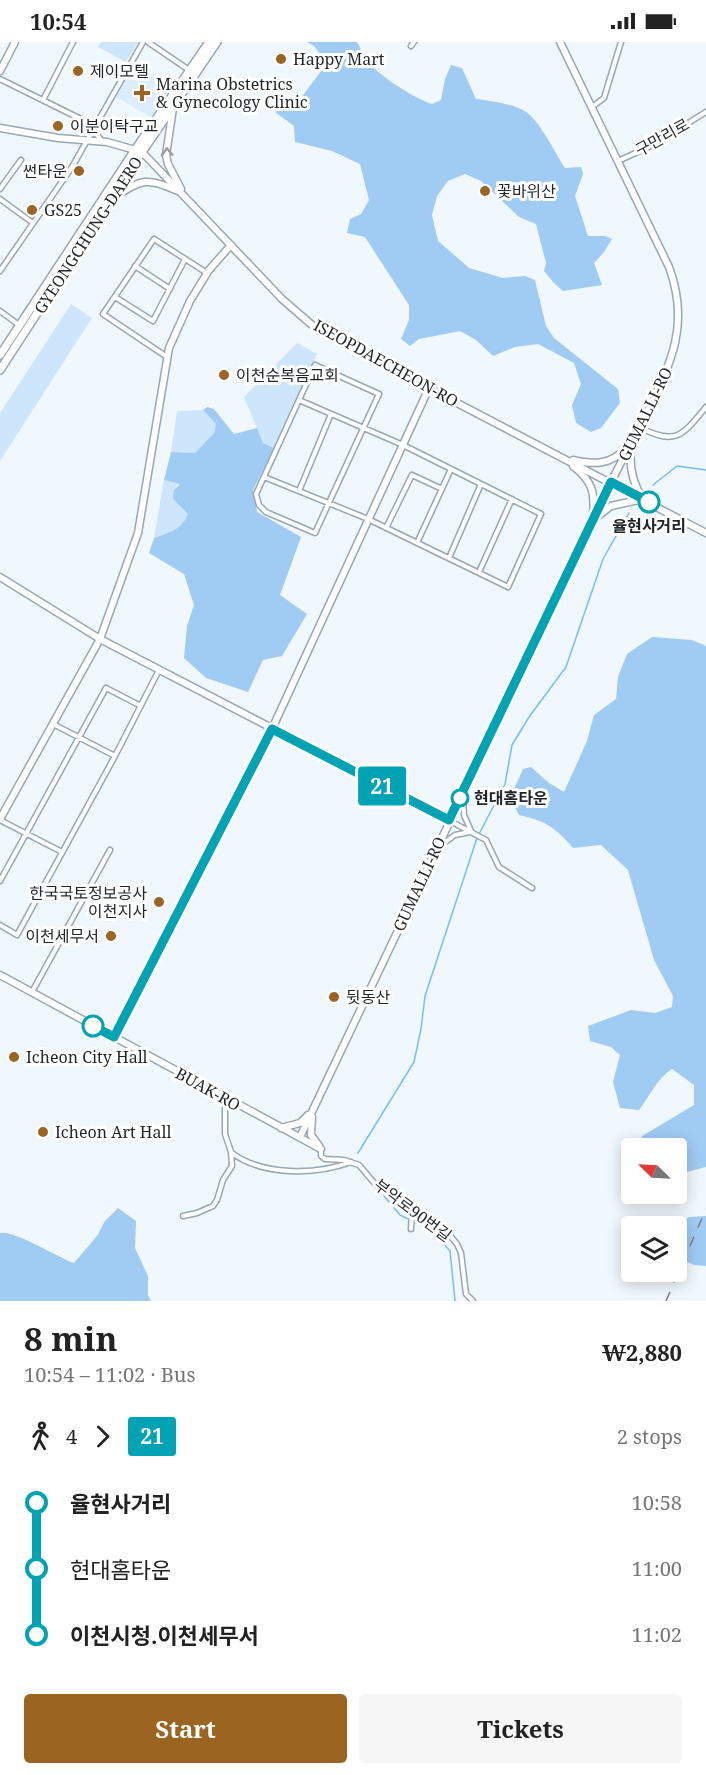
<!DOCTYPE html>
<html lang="en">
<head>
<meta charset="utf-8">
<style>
	:root { --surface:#fff; --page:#f6f6f6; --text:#222; --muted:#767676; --accent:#9c6421 }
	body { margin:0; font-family:"Noto Serif","Noto Sans KR",serif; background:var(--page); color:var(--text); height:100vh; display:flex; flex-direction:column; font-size:22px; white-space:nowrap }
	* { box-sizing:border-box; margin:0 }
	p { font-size:20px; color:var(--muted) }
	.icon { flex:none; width:33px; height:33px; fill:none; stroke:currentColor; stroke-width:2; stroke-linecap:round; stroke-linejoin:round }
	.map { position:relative; height:1259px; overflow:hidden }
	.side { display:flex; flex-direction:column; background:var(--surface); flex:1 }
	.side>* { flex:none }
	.badge { padding:0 12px; border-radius:4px; font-size:21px; line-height:39px }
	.needle { width:39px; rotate:294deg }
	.buttons { position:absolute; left:621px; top:1096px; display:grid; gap:12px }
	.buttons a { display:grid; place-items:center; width:66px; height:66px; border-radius:6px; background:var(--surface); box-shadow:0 3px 15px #0003; font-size:30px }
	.map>.badge { position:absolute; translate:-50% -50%; box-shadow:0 0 0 3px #fff }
	.legs { display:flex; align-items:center; gap:9px; height:66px; padding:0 24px; font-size:20px }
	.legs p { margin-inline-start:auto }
	.summary { display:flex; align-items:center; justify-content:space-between; height:102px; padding:0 24px }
	h1 { font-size:33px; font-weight:700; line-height:45px }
	.button { display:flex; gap:12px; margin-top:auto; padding:12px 24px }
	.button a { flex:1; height:69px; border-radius:6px; background:var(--accent); color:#fff; font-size:24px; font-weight:700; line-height:69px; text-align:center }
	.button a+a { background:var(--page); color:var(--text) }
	ul { padding:0 24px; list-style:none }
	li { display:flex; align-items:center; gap:21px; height:66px; font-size:22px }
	li i { display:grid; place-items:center; width:9px; height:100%; margin:0 8px; background:currentColor }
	li i::after { content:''; width:15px; height:15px; margin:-8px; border:4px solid; border-radius:50%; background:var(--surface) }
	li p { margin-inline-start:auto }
	li:first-child i { background:linear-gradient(#0000 50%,currentColor 0) }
	li:last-child i { background:linear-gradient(currentColor 50%,#0000 0) }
	.status { display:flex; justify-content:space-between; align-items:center; height:42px; padding:0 30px; background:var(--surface); direction:ltr }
	.status svg { height:16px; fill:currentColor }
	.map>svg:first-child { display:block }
	.built { fill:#dbedfe }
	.green { fill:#cee6fc }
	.forest { fill:#a0cbf3 }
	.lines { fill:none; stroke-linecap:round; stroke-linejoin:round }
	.stream { stroke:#72beff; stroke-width:1.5 }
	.street-casing { stroke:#97a7b6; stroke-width:7 }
	.secondary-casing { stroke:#97a7b6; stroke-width:9 }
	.primary-casing { stroke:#97a7b6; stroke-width:10 }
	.street { stroke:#fff; stroke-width:4 }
	.secondary { stroke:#fff; stroke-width:6 }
	.primary { stroke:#fff; stroke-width:7 }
	.rail { stroke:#7a8186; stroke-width:1.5; stroke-dasharray:10 10; stroke-linecap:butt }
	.oneway { stroke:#9a9da0 }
	.line-1-casing { stroke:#fff; stroke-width:14 }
	.line-1 { stroke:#00a3b4; stroke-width:9 }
	.poi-dot { fill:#9c6421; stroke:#fff; stroke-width:2 }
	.stop-1-dot { fill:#fff; stroke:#00a3b4; stroke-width:3 }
	.labels { text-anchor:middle; stroke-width:6; stroke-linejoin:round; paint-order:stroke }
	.poi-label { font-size:16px; fill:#1f262b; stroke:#fff; text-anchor:start }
	.street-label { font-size:16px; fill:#1f262b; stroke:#fff }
	.stop-label { font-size:16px; font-weight:bold; fill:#1f262b; stroke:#fff }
</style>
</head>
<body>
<div class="status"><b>10:54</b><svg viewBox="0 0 49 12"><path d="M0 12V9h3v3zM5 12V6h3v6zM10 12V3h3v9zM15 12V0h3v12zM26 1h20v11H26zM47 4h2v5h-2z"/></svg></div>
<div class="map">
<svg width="706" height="1259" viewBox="0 0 706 1259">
	<rect width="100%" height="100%" fill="#f0f7fd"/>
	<path class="built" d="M132 23 151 35 153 33 158 37 157 39 170 47 151 75 114 54Z"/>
	<path class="green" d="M101 0H138L126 20 98 5Z
		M71 262 92 276 0 419V371Z
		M297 301 317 312 274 406 263 401 244 355Z
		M203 368 216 382 214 391 195 411 171 410 177 369Z
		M164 438 181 442 176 444 173 457 188 472C181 488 170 490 154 496Z"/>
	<path class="forest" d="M307 0H357C360 5 362 12 366 17 377 33 414 56 432 62L441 58 445 37 451 23 462 26 476 57C491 59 508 61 523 68 538 75 555 111 565 126L581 125 583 132 575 154 588 194H605L612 197 604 210 594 221 602 243 563 249 553 240 544 229 546 221 536 182 519 175 481 139 465 132 448 139 437 154 432 173 438 199 469 226 503 236 525 234 535 238 546 284 554 296 618 347 620 361 601 386 591 390 576 381 572 363 581 342 574 321 538 302 515 305 493 314 476 298 460 289 419 297 410 304 401 297 409 278V263L365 195 347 191 350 177 361 172 369 158 360 122 332 109 295 100 294 84 275 70 292 56 298 60 327 21 314 4Z
		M207 365 214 367 234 392 257 386 263 401 274 406 253 448 257 470 301 495 280 553 307 572 282 614 263 618 248 650 206 636 184 616 187 584 194 563 184 532 149 511 154 496C170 490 181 488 188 472L173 457 174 448 180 442 164 438 171 410 195 411 214 391 216 382 203 368Z
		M652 595 692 598 706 604V1125L683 1131 677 1120 676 1107H642V1094L694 1063V1043L672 1027C657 1036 650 1054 639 1068L620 1066 613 1040 620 1013 611 1005 590 999 588 984 631 968 655 971 672 965 673 954 654 918 628 828 601 803 573 806C555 785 546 779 519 773L510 756 523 727 531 725 549 741 564 750 587 699 594 673 616 657 618 635 627 612Z
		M118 1166 136 1179 135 1206 148 1234V1253L151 1259H0V1191C14 1188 57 1215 74 1221L97 1194 105 1179Z
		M706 1174V1224L694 1223 677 1215 676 1185H674L689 1175Z"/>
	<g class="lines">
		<path class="stream" d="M653 443 677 424 706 428
			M358 1111 414 1020 421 987 425 954 477 796 505 742 512 703 529 675 566 625 603 517 629 471
			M384 1154 400 1173 427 1186 442 1200 450 1209 455 1259"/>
		<defs>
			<path id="street" d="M148 0 189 28
				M411 4 414 0
				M0 37 95 84
				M43 58 73 0
				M592 65 604 56 621 0
				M95 85 97 93 102 99
				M618 119 653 103 706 70
				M0 147 21 118
				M0 157 33 181
				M135 224 170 247
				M0 229 72 125 143 0
				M115 255 153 279 185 217
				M0 269 19 283
				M167 315 103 272 154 197 207 231
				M315 323 379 352 315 491 266 470 259 463 256 452Z
				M639 385C676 404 682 394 706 365
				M264 435 368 477 508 545 541 472 403 403 299 358
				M299 449 331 372
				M386 486 412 433 442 447
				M417 501 451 427
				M449 516 481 442
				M479 530 512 457
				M53 682 115 714
				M463 756 464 773 471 789
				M0 778 62 810
				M450 779 486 798 499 825 532 846
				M440 804 455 793 470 790
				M0 839 106 646 141 664
				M0 883 17 893 115 714 159 628
				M32 950 110 808
				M114 994 143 937
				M321 1107V1114L325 1117 344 1118 359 1123 376 1143 412 1170 447 1190 457 1202 461 1211 466 1252 473 1259
				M232 1111C263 1134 316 1133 351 1120
				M183 1174 197 1171 213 1164 217 1158 223 1138 232 1124 231 1110 225 1092V1056
				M411 1187 412 1170"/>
			<path id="secondary" d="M0 29 15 0
				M173 66 166 113 168 122 181 147
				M0 86 58 96 107 100 142 110 282 257 312 283 348 304 706 491
				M113 156C143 137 145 135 178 149
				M573 418C594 423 611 423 626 406
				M573 424C593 440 595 450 593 475
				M597 475 611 464 643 457C632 441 629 424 631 404
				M0 535 100 597 449 778
				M0 777 100 597 138 491 169 306 190 259 209 228 231 203
				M0 933 321 1107
				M143 937 272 687 429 346
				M312 1075 311 1093 319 1104
				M281 1086 300 1081 308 1073
				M300 1095 611 440C623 417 635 393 647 370 672 319 690 282 669 225L560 0"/>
			<path id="primary" d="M0 313 135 108 209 0
				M0 328 142 110 217 0"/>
		</defs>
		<use href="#street" class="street-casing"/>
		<use href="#secondary" class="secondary-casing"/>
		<use href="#primary" class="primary-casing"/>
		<use href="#street" class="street"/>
		<use href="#secondary" class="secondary"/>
		<use href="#primary" class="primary"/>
		<path class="rail" d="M666 1259 706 1167"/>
	</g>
	<defs><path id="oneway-chevron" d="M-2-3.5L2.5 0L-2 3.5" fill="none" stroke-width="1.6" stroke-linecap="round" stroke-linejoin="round" transform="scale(1.5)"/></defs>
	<use class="oneway" href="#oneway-chevron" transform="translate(167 110) rotate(-92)"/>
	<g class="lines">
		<defs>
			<path id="line-1" d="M93 984 114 995 272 687 449 778 611 440 649 460"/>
		</defs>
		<use href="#line-1" class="line-1-casing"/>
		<use href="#line-1" class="line-1"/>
	</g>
	<g class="poi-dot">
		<circle cx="281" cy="17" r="6"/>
		<circle cx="78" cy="29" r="6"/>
		<path d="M139 42h6v6h6v6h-6v6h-6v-6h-6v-6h6z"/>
		<circle cx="58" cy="84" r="6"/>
		<circle cx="79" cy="129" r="6"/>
		<circle cx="485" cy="149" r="6"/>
		<circle cx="32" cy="168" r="6"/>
		<circle cx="224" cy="333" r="6"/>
		<circle cx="159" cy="860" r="6"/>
		<circle cx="111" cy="894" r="6"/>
		<circle cx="334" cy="955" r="6"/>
		<circle cx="14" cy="1015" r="6"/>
		<circle cx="43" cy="1090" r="6"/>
	</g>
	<g class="stop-1-dot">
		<circle cx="649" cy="460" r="10"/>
		<circle cx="460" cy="756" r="8"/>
		<circle cx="93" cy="984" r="10"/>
	</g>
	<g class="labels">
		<g class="poi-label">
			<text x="293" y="23">Happy Mart</text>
			<text x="90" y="35">제이모텔</text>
			<text x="156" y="48">Marina Obstetrics<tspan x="156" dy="18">&amp; Gynecology Clinic</tspan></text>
			<text x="70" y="90">이분이탁구교</text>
			<text x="67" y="135" text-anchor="end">썬타운</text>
			<text x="497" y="155">꽃바위산</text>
			<text x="44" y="174">GS25</text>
			<text x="236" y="339">이천순복음교회</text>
			<text x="147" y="857" text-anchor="end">한국국토정보공사<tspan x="147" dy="18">이천지사</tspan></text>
			<text x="99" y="900" text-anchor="end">이천세무서</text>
			<text x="346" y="961">뒷동산</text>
			<text x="26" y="1021">Icheon City Hall</text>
			<text x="55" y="1096">Icheon Art Hall</text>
		</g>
		<g class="street-label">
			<text transform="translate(662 95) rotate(-29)" y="6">구만리로</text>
			<text transform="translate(88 193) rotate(-57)" y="6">GYEONGCHUNG-DAERO</text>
			<text transform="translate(386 321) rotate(29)" y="6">ISEOPDAECHEON-RO</text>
			<text transform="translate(645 372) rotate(-64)" y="6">GUMALLI-RO</text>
			<text transform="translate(419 842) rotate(-65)" y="6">GUMALLI-RO</text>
			<text transform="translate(208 1047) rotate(29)" y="6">BUAK-RO</text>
			<text transform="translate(413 1168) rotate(37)" y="6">부악로90번길</text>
		</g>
		<g class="stop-label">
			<text x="649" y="490">율현사거리</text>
			<text x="474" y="762" text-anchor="start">현대홈타운</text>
		</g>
	</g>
</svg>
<div class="buttons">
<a><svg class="needle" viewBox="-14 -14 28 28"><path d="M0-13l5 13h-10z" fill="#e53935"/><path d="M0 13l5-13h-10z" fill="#767676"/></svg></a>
<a><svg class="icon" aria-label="layers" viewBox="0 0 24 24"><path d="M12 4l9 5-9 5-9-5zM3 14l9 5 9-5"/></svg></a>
</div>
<b class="badge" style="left:382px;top:744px;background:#00a3b4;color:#fff">21</b>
</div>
<section class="side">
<div class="summary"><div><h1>8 min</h1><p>10:54 – 11:02 · Bus</p></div><b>₩2,880</b></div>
<div class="legs"><svg class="icon" aria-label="walk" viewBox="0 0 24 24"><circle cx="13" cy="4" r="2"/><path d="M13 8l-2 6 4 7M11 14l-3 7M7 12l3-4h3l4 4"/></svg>4<svg class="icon" aria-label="forward" viewBox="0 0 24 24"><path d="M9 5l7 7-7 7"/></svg><b class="badge" style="background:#00a3b4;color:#fff">21</b><p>2 stops</p></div>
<ul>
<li><i style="color:#00a3b4"></i><b>율현사거리</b><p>10:58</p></li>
<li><i style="color:#00a3b4"></i><span>현대홈타운</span><p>11:00</p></li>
<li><i style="color:#00a3b4"></i><b>이천시청.이천세무서</b><p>11:02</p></li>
</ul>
<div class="button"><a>Start</a><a>Tickets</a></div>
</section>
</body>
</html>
